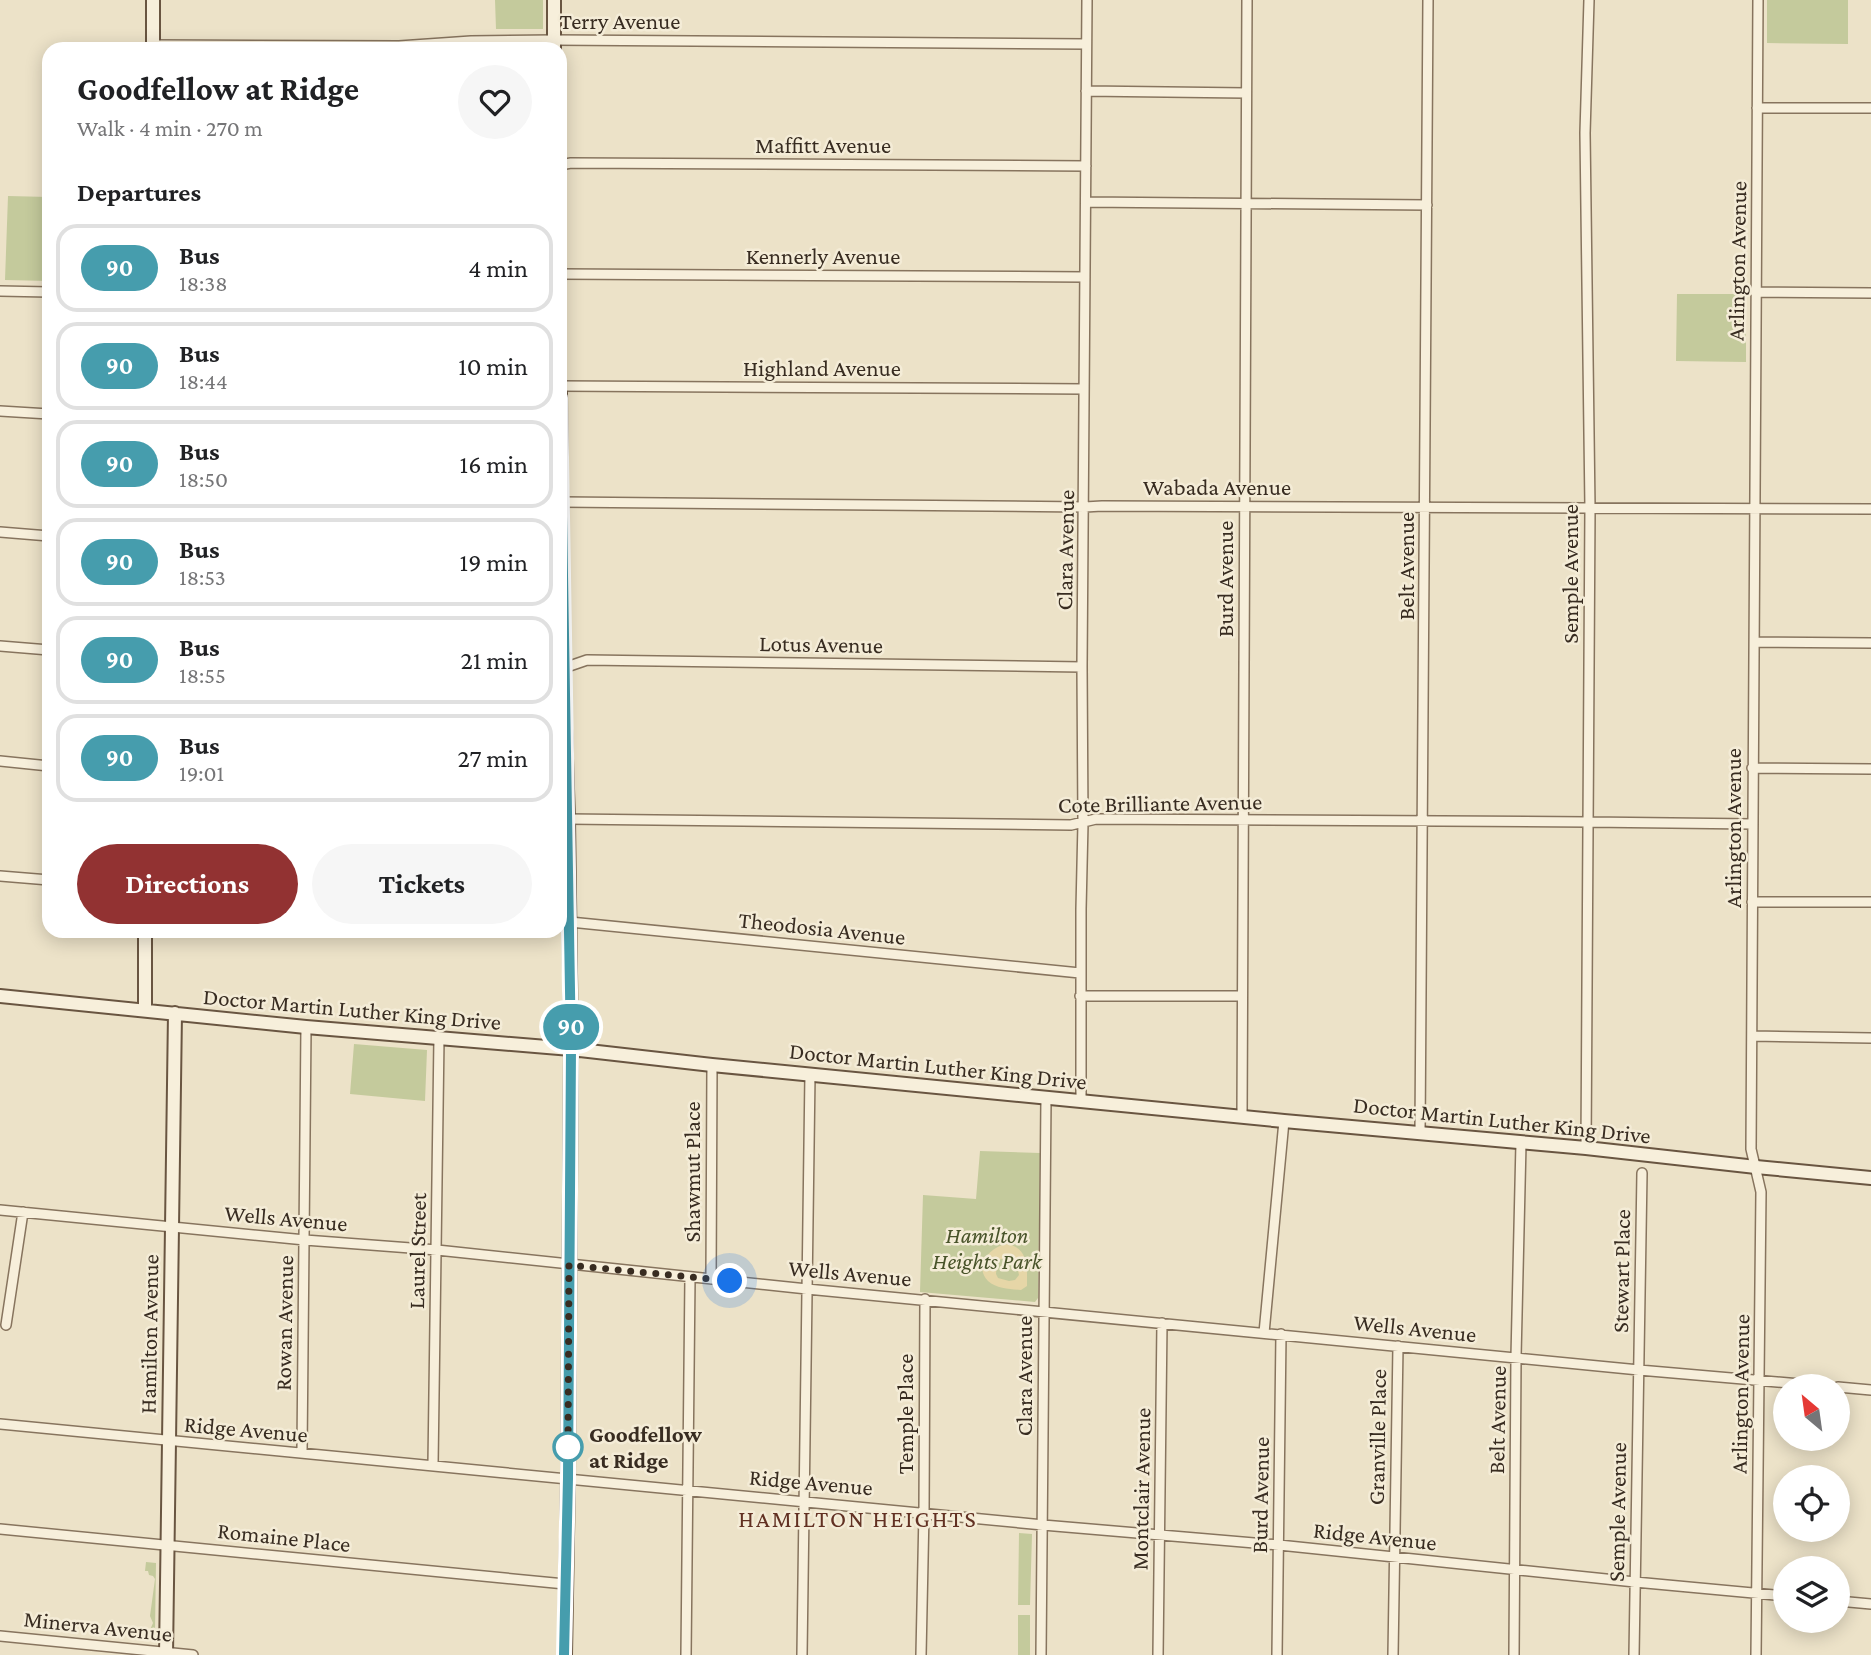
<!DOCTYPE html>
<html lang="en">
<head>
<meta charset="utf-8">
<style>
	:root { --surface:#fff; --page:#f6f6f6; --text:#202124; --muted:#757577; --line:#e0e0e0; --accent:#923232 }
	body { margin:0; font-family:"Crimson Pro",serif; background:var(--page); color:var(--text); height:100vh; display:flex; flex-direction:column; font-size:26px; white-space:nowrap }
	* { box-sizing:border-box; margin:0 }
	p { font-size:23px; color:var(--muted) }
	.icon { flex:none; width:38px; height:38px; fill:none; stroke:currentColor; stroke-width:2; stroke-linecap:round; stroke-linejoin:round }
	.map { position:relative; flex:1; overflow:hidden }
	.side { position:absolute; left:42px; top:42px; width:525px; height:896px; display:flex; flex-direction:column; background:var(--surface); border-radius:21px; box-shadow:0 4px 18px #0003 }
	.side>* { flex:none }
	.badge { padding:0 14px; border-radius:23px; font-size:24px; line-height:46px }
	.needle { width:46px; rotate:331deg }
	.fabs { position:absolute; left:1773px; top:1374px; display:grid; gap:14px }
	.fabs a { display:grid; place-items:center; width:77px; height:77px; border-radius:50%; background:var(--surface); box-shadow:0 4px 18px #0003; font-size:35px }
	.you { position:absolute; width:35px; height:35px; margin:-18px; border:5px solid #fff; border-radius:50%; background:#1a73e8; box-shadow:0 0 0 10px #1a73e833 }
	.map>.badge { position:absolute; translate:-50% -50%; box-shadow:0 0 0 4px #fff }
	h2 { padding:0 35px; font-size:26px; line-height:63px }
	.round { display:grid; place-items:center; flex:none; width:74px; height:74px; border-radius:37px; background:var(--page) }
	.overview { display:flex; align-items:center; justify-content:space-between; height:119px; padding:0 35px }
	h1 { font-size:33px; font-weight:700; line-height:52px }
	.primary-button { display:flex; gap:14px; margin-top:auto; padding:14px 35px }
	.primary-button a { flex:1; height:80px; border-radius:42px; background:var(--accent); color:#fff; font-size:28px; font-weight:700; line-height:80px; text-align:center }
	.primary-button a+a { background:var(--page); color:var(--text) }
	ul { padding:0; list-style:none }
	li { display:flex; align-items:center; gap:21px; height:88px; margin:0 14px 10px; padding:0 21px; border:4px solid var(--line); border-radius:21px }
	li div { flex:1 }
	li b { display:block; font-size:26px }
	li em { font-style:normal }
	li .badge { min-width:77px; font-weight:700; text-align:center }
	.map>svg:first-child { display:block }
	.green { fill:#c4ca9c }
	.sand { fill:#e6d6a7; fill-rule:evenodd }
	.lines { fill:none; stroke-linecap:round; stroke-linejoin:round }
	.street-casing { stroke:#87745e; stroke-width:12 }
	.secondary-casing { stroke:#695541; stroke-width:16 }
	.street { stroke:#f7efdb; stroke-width:9 }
	.secondary { stroke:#f7efdb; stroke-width:12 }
	.line-casing { stroke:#fff; stroke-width:16 }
	.line { stroke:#469dad; stroke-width:10 }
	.walk { stroke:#382c21; stroke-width:7; stroke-dasharray:0 12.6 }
	.stop-dot { fill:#fff; stroke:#469dad; stroke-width:3.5 }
	.labels { text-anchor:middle; stroke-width:5; stroke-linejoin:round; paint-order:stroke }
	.street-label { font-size:23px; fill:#382c21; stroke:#f4ecd7 }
	.park-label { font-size:23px; font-style:italic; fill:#485329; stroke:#f4ecd7 }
	.stop-label { font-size:23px; font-weight:bold; fill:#382c21; stroke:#f4ecd7; text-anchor:start }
	.neighbourhood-label { font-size:24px; letter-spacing:2px; fill:#623123; stroke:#f4ecd7 }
</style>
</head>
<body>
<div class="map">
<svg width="1871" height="1655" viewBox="0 0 1871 1655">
	<rect width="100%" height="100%" fill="#ece2c8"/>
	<path class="green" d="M495 0H543V29H496Z
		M1767 0H1848V44L1767 43Z
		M8 196 49 197V281L5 280Z
		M1677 294H1746V362L1676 361Z
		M354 1044 427 1050 425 1101 350 1094Z
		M980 1151 1040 1153 1038 1298 1035 1302 920 1292 923 1195 976 1199Z
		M1019 1533 1032 1534 1030 1605H1018Z
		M146 1562 156 1563 155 1631 150 1630 153 1623 150 1616 155 1579 153 1576 149 1575 148 1571H145Z
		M1018 1615H1030V1655H1018Z"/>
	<path class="sand" d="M1007 1244C1029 1248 1027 1268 1027 1286L1021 1290C1010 1289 997 1289 988 1281 973 1266 991 1246 1007 1244ZM1001 1259 1016 1261 1019 1275 1015 1280 1009 1281 998 1278 996 1274 997 1262Z"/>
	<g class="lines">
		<defs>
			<path id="street" d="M153 45 399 46 471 41 554 40 1086 44
				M1086 91 1246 93
				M1757 108H1871
				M560 165 571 163 1086 166
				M1086 202 1427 205
				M560 274 1085 277
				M0 291 49 292
				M1755 292 1871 293
				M560 386 1084 389
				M0 411 49 414
				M562 502 1085 507 1102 506 1871 509
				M0 532 49 536
				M1755 642 1871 643
				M0 646 49 650
				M561 669 587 660 1082 667
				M0 761 49 766
				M1752 768 1871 769
				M568 819 1071 825 1096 819 1589 822 1753 824
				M0 876 49 880
				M1752 902H1871
				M560 921 1080 973
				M1080 996H1242
				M1752 1036 1871 1038
				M1081 1101V909L1083 823 1082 667 1087 0
				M1242 1116 1247 0
				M1420 1133 1428 0
				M1586 1148 1590 508 1585 133 1589 0
				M0 1210 305 1240 437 1250 807 1289 1639 1370 1823 1386
				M711 1279 712 1065
				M6 1325 23 1212
				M1264 1333 1284 1121
				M1838 1387 1871 1390
				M0 1424 1043 1525 1279 1545 1635 1582 1785 1596
				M302 1452 306 1027
				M433 1465 439 1038
				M0 1529 565 1584
				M1838 1601 1871 1604
				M0 1636 193 1655
				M686 1655 690 1277
				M802 1655 810 1074
				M921 1655 924 1512 925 1299
				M1041 1655 1046 1098
				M1158 1655 1162 1323
				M1277 1655 1281 1334
				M1393 1655 1398 1346
				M1514 1655 1516 1357 1521 1143
				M1634 1655 1642 1173
				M1756 1655 1761 1192 1751 1149 1758 0"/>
			<path id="secondary" d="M554 0V49
				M153 49V0
				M560 393 563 668 568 819 571 1049 568 1478 565 1655
				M145 931V1010
				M0 996 306 1027 571 1049 712 1065 1284 1121 1586 1148 1756 1167 1871 1178
				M166 1655 175 1013"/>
		</defs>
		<use href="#street" class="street-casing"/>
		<use href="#secondary" class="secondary-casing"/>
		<use href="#street" class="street"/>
		<use href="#secondary" class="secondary"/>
	</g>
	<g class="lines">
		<defs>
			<path id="line" d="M560 398 571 1049 568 1478 564 1655"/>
		</defs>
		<use href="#line" class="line-casing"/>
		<use href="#line" class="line"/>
		<path class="walk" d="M568 1447V1451L569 1265 730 1281"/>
	</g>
	<circle class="stop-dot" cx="568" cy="1447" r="14"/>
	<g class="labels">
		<g class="street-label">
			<text x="620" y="29">Terry Avenue</text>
			<text x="823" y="153">Maffitt Avenue</text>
			<text x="823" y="264">Kennerly Avenue</text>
			<text transform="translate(1737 261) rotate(-89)" y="8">Arlington Avenue</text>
			<text x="822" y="376">Highland Avenue</text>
			<text x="1217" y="495">Wabada Avenue</text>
			<text transform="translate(1065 550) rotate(-89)" y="8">Clara Avenue</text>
			<text transform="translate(1406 566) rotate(-90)" y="8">Belt Avenue</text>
			<text transform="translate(1570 574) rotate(-90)" y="8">Semple Avenue</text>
			<text transform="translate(1225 579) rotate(-90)" y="8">Burd Avenue</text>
			<text transform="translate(821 644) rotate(1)" y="8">Lotus Avenue</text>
			<text transform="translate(1160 803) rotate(-1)" y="8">Cote Brilliante Avenue</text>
			<text transform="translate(1733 828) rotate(-90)" y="8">Arlington Avenue</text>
			<text transform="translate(822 928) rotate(6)" y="8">Theodosia Avenue</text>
			<text transform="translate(352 1009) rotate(5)" y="8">Doctor Martin Luther King Drive</text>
			<text transform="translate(938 1066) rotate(6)" y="8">Doctor Martin Luther King Drive</text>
			<text transform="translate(1502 1120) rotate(6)" y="8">Doctor Martin Luther King Drive</text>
			<text transform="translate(692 1172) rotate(-90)" y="8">Shawmut Place</text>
			<text transform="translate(286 1218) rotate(5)" y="8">Wells Avenue</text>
			<text transform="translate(417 1251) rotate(-89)" y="8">Laurel Street</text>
			<text transform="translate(1621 1271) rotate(-89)" y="8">Stewart Place</text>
			<text transform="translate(850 1273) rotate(5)" y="8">Wells Avenue</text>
			<text transform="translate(284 1323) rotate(-89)" y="8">Rowan Avenue</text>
			<text transform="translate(1415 1328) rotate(6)" y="8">Wells Avenue</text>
			<text transform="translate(149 1334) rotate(-89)" y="8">Hamilton Avenue</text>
			<text transform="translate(1024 1376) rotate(-90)" y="8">Clara Avenue</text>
			<text transform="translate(1740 1394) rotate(-89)" y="8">Arlington Avenue</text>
			<text transform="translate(905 1414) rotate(-90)" y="8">Temple Place</text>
			<text transform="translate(1497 1420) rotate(-89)" y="8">Belt Avenue</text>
			<text transform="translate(246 1429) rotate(5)" y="8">Ridge Avenue</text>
			<text transform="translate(1377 1437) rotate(-89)" y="8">Granville Place</text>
			<text transform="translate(811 1482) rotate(5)" y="8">Ridge Avenue</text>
			<text transform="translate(1141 1489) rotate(-89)" y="8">Montclair Avenue</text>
			<text transform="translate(1260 1495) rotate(-89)" y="8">Burd Avenue</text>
			<text transform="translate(1617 1512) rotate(-89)" y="8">Semple Avenue</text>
			<text transform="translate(1375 1536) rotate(6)" y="8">Ridge Avenue</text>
			<text transform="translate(284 1537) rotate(6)" y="8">Romaine Place</text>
			<text transform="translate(98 1626) rotate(6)" y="8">Minerva Avenue</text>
		</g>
		<g class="park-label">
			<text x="987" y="1243">Hamilton<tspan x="987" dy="26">Heights Park</tspan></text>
		</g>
		<g class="stop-label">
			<text x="589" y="1442">Goodfellow<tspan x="589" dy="26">at Ridge</tspan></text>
		</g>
		<g class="neighbourhood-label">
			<text x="858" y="1527">HAMILTON HEIGHTS</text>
		</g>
	</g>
</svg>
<div class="fabs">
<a><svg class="needle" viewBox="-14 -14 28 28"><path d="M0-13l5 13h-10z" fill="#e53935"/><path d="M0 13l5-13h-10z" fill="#757577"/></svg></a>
<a><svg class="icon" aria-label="locate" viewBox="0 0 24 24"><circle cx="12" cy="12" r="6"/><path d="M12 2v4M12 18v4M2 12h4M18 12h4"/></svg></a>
<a><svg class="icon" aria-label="layers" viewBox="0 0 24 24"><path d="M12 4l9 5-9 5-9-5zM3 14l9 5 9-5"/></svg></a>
</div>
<div class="you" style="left:730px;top:1281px"></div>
<b class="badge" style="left:571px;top:1027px;background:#469dad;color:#fff">90</b>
<section class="side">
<div class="overview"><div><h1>Goodfellow at Ridge</h1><p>Walk · 4 min · 270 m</p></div><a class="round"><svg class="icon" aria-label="heart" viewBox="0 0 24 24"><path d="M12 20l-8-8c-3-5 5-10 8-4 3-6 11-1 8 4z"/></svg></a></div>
<h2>Departures</h2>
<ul>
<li><span class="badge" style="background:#469dad;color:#fff">90</span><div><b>Bus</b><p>18:38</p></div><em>4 min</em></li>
<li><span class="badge" style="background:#469dad;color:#fff">90</span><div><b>Bus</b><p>18:44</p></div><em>10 min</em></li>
<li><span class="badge" style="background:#469dad;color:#fff">90</span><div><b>Bus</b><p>18:50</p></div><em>16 min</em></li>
<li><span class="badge" style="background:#469dad;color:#fff">90</span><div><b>Bus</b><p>18:53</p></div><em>19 min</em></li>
<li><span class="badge" style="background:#469dad;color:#fff">90</span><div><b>Bus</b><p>18:55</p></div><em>21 min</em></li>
<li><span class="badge" style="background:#469dad;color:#fff">90</span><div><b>Bus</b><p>19:01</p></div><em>27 min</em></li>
</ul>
<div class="primary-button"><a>Directions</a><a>Tickets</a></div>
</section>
</div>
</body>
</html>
